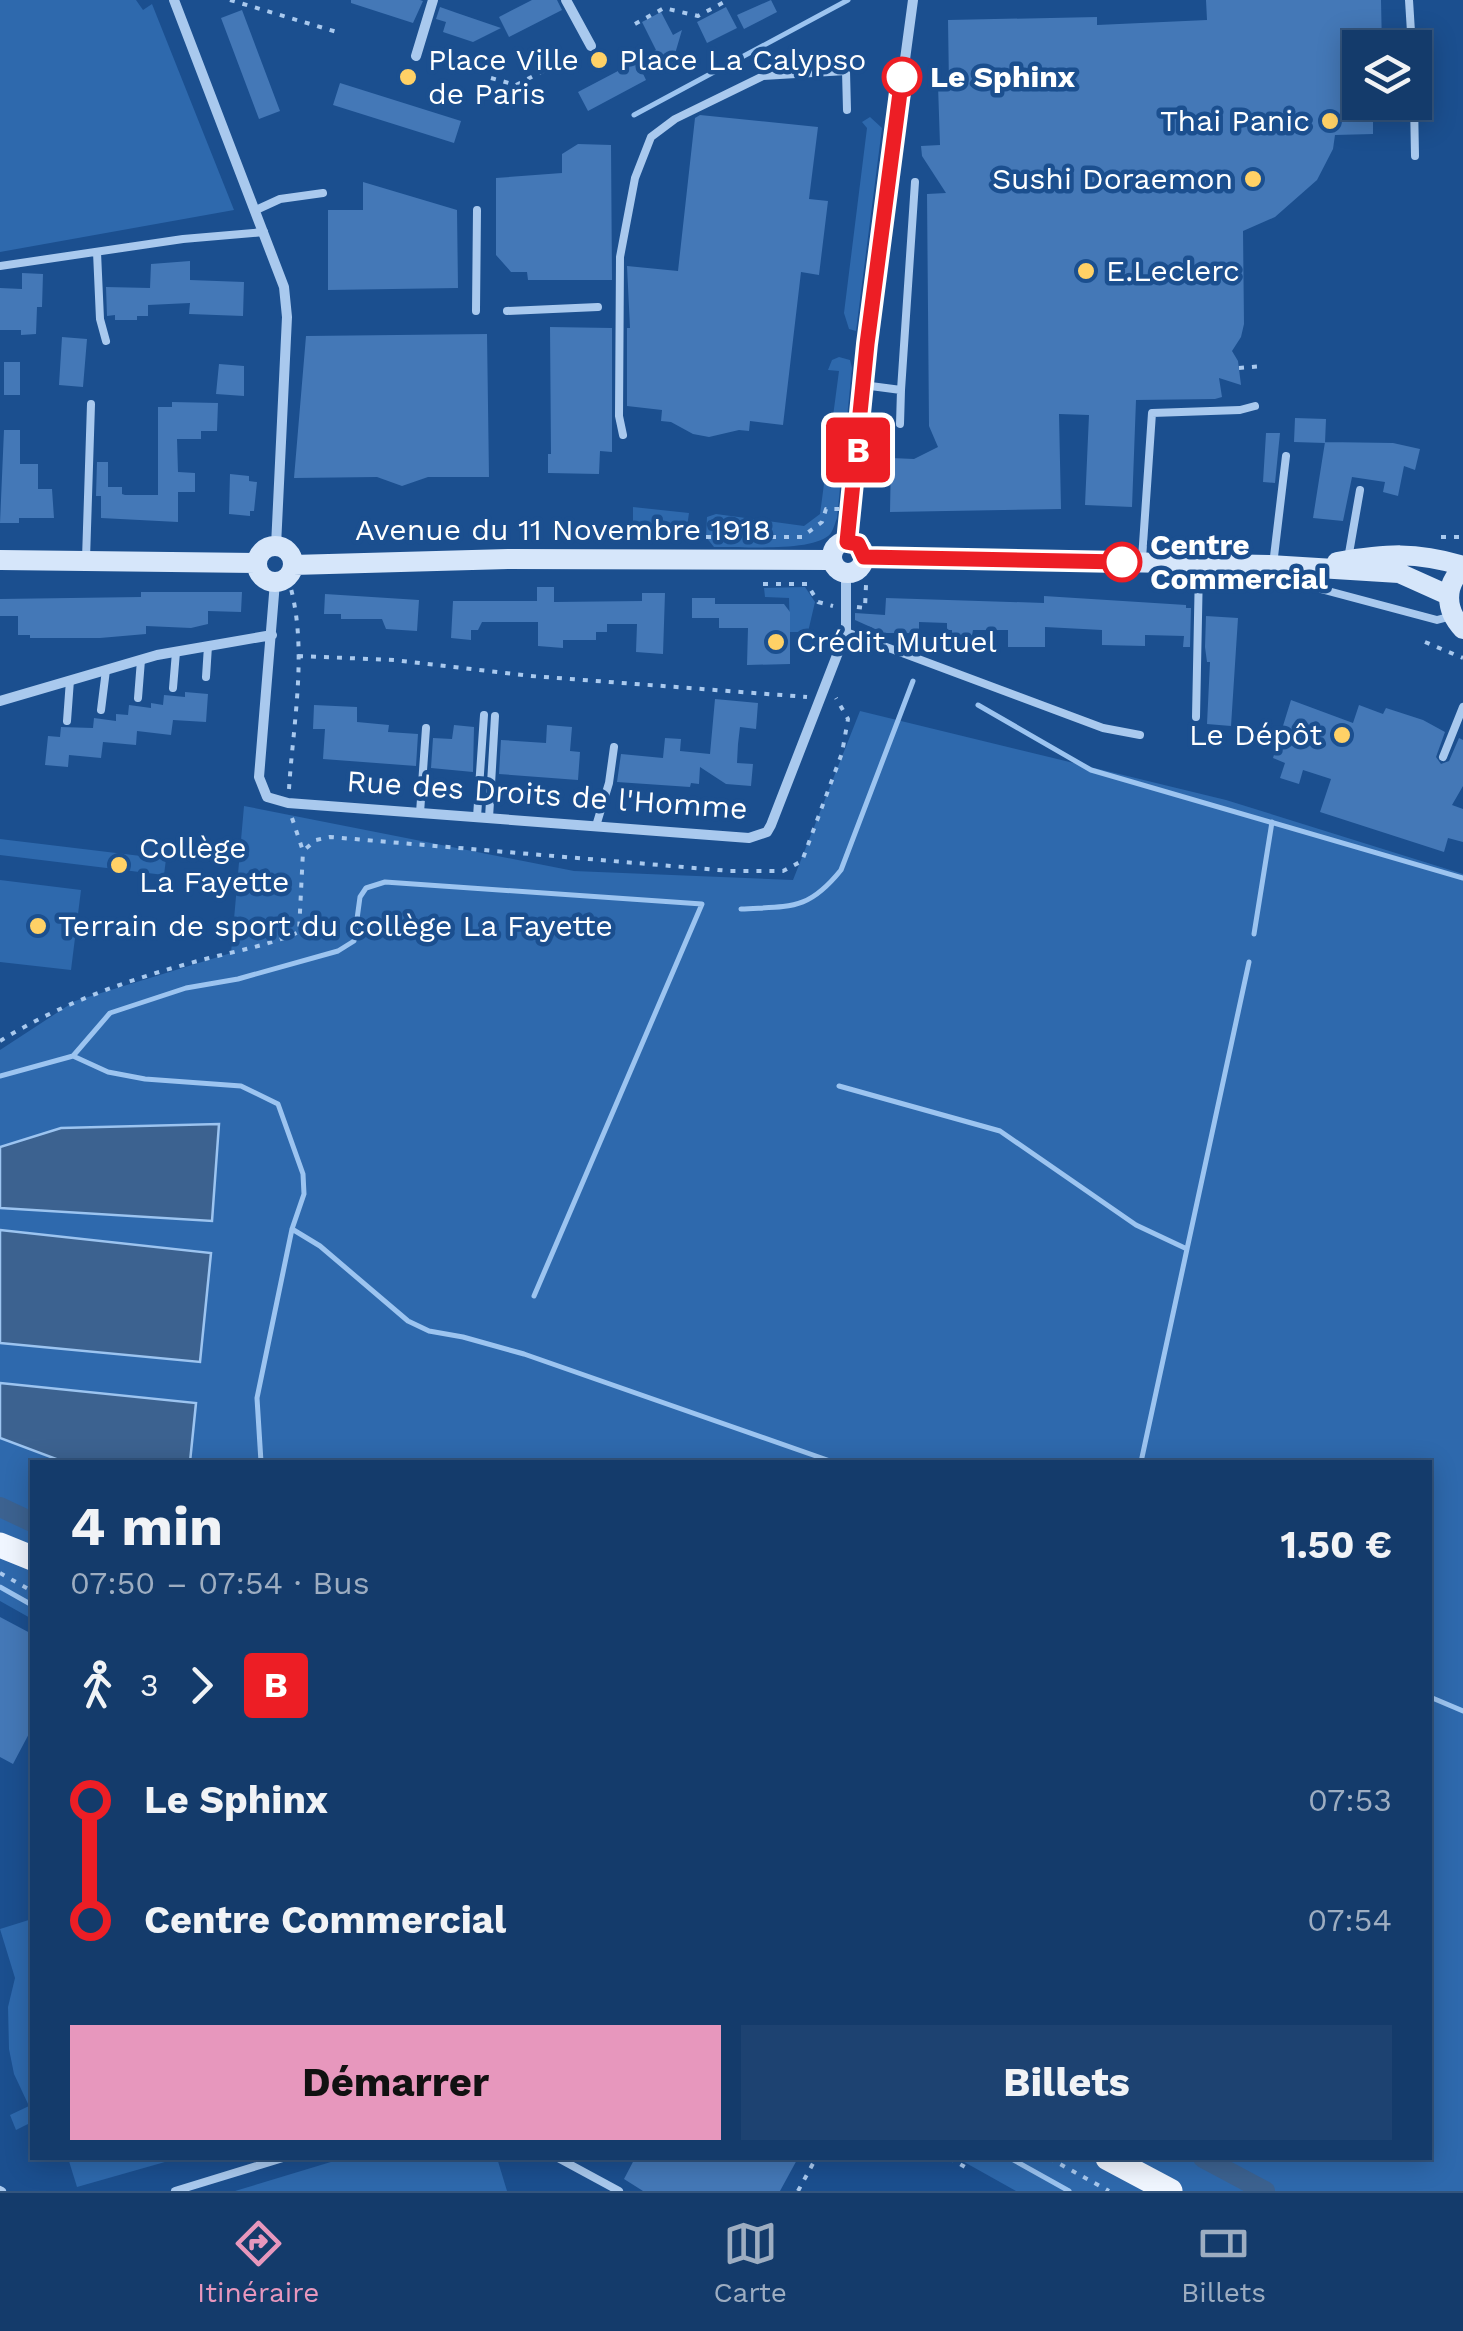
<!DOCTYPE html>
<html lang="fr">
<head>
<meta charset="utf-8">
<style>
	:root { --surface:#143b6b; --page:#1d4271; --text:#f1f3f6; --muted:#9dadc1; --line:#33557e; --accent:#e797bd }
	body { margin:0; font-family:"Work Sans",sans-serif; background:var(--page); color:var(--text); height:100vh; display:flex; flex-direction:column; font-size:38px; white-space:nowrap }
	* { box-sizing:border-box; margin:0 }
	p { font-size:32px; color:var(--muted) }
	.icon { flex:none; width:55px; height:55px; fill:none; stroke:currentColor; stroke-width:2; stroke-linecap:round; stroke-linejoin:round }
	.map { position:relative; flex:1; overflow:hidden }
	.sheet { position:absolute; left:30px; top:1460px; width:1402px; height:700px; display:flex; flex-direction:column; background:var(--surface); border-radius:0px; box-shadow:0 5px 25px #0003,0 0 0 2px var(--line) }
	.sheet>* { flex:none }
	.badge { padding:0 20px; border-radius:8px; font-size:35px; line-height:65px }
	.fabs { position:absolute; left:1342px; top:30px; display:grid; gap:20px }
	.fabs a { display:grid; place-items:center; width:90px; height:90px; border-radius:0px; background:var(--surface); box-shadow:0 5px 25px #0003,0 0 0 2px var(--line); font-size:50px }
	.map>.badge { position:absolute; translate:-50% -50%; box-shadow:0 0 0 5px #fff }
	.legs { display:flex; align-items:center; gap:15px; height:110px; padding:0 40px; font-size:32px }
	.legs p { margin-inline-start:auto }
	.overview { display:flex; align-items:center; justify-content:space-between; height:170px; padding:0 40px }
	h1 { font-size:55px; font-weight:700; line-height:75px }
	.button { display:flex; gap:20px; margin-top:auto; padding:20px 40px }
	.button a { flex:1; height:115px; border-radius:0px; background:var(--accent); color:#111; font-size:40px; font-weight:700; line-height:115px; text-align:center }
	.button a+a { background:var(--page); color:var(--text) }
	ul { padding:0 40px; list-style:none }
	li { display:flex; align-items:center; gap:35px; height:120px; font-size:38px }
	li i { display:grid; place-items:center; width:15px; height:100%; margin:0 12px; background:currentColor }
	li i::after { content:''; width:25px; height:25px; margin:-12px; border:8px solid; border-radius:50%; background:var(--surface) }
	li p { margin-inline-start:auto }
	li:first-child i { background:linear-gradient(#0000 50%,currentColor 0) }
	li:last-child i { background:linear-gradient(currentColor 50%,#0000 0) }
	.tabs { display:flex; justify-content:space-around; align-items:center; height:140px; border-top:2px solid var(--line); background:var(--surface); font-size:28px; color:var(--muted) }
	.tabs a { display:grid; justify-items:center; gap:5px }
	.tabs .on { color:var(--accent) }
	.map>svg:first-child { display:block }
	.green { fill:#2e69ad }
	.water { fill:#3c6290; stroke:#9cc4f0; stroke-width:2.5 }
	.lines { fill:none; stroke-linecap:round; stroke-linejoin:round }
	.stream { stroke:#9cc4f0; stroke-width:5 }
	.canal { stroke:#3c6290; stroke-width:20 }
	.building { fill:#4478b7 }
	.path { stroke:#a9c9ee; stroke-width:4; stroke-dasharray:5 8; stroke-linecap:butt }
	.service { stroke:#a9c9ee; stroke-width:8 }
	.minor { stroke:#a9c9ee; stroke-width:10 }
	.secondary { stroke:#d6e6fa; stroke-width:20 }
	.primary { stroke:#f0f6ff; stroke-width:25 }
	.line-1-casing { stroke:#fff; stroke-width:22 }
	.line-1 { stroke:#ed1e25; stroke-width:15 }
	.poi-dot { fill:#ffd166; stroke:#1b4f8f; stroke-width:4 }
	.stop-1-dot { fill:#fff; stroke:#ed1e25; stroke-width:5 }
	.labels { text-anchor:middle; stroke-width:9; stroke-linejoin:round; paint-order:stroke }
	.poi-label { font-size:30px; fill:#fff; stroke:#1b4f8f; text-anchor:start }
	.stop-label { font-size:30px; font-weight:bold; fill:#fff; stroke:#1b4f8f; text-anchor:start }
	.street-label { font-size:30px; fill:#fff; stroke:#1b4f8f }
</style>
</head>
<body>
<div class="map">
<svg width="1463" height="2191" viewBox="0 0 1463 2191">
	<rect width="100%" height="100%" fill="#1b4f8f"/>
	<path class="green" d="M0 0H136L143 10 152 4 234 210 0 252Z
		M870 117 882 128 856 331 849 329 844 313 867 128 862 122Z
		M839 357 850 360 852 368 837 518C835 523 834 528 831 533 816 553 739 546 714 547L706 537 707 517 716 514 804 526 820 514 839 371 828 370 832 360Z
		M633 507 689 513 686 534 633 535Z
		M805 587 815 602 808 632H790L789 598 765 597 764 588Z
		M860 711 1226 800 1463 874V2191H1016L957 2158H1430V1462H32V1619L0 1601V1050L75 1001 231 953 244 806 574 871 793 880Z
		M0 839 166 859 164 875 0 855Z
		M0 880 81 890 71 970 0 962Z
		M32 1919 29 2025 32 2122 16 2130 10 2115 29 2106 14 2074 9 2049 8 2007 15 1978 0 1929Z
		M68 2158H179L77 2187Z
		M344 2158H497L507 2191H235Z"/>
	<path class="water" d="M219 1124 212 1221 0 1208V1147L61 1128Z
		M0 1230 211 1253 200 1362 0 1343Z
		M0 1383 196 1403 190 1462H64L0 1438Z"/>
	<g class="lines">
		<path class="stream" d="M634 115 848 0
			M978 705 1091 770 1463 878
			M741 909C791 906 808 911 841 870L913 681
			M1254 934 1272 822
			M73 1056 108 1072 145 1079 241 1086 278 1104 303 1174 304 1194 292 1229 257 1398 261 1462
			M0 1076 73 1056 110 1013 186 988 238 979 338 951 354 941 360 897 366 888 385 882 702 904 534 1296
			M839 1086 1000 1131 1136 1225 1187 1249
			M292 1229 320 1246 408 1321 429 1331 463 1337 524 1354 833 1462
			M1141 1462 1249 962
			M0 1587 32 1605
			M1430 1697 1463 1711
			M1010 2158 1069 2191"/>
		<path class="canal" d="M0 1507 32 1522
			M1203 2158 1265 2191"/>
	</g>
	<path class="building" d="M351 0H420L423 1 413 23 351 3Z
		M532 0H557L562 10 509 37 499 17Z
		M771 0 777 12 744 29 737 15Z
		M1206 0H1381L1382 48H1360V102H1373V134L1335 135 1333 149 1317 180 1275 217 1243 231 1244 324 1241 337 1232 351 1238 361 1241 385 1219 378 1222 397 1215 399 1136 400 1132 507 1085 505 1089 415 1059 414 1061 509 890 512 891 458 914 459 938 447 929 426 927 194 946 193 922 156 921 146 940 145 938 85H949L948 20 1097 17V25L1207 20Z
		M440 7 457 13 501 28 473 42 443 32 446 22 436 19Z
		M726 7 737 28 707 43 697 22Z
		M242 10 280 111 259 119 221 18Z
		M661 12 673 35 682 30 672 64 645 56 656 50 642 22Z
		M637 61 646 80 588 111 578 92Z
		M340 83 461 121 454 143 333 105Z
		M700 115 818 127 809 199 828 201 819 275 801 272 783 425 750 421 749 431 739 430 709 437 693 434 671 422 661 421 662 410 627 406V328H630L627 266 678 271 695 118Z
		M578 144 611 145 612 280H528L527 272H511L496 255V178L562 173V154Z
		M363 182 457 210 458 288 328 290V210H363Z
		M190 261V280L244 282 243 316 189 314 190 303 148 305V316H137V320H115V315L107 316 106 287 150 288 151 264Z
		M22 273 43 274 42 307H37L36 334 21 335V330H0V288L22 289Z
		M550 327 612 328V452L600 451 599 474 548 473V454H551Z
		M487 334 489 477H428L402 486 377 477 294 478 306 336Z
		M62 337 87 339 83 387 59 385Z
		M4 362H20V395H4Z
		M219 364 244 366V396L216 394Z
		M172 402 218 403 217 431H201V439H177L178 472 195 473V492H178V522L101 518V496H96L97 462H108V487H122V494L125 495H158V407H172Z
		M1295 418 1326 419 1325 443 1294 442Z
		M4 430H20V464H38V489H52L54 518H19V523H0Z
		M1266 433H1280L1275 483 1263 482Z
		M1325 442 1393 443 1420 449 1415 470 1404 466 1398 496 1383 492 1385 482 1352 477 1343 521 1313 518Z
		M230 474 249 476V481L257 482 254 511H250V516L229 514Z
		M537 587H554V602L642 601V593H665L663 654 636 652 637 624H607V632H596V640H563V648L538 646V622H482L478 630H471V640L451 638 453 601H537Z
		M141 592H242L241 612 208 611V624L191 628 146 626V634L100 638H30V635H18V616H0V599L141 597Z
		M325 594 419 600 417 631 386 629 382 619H341V614H324Z
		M1044 596 1186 605V608H1191L1190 647H1183L1184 636 1145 635V646L1102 645V630L1045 627V647H1008V630H973L971 641H952V630H947V623L919 622V633H884L855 620V613L885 615 886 598 1044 603Z
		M692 598H715V604H784L790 612V664L747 665 748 628H719V618H692Z
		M1206 616 1238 618 1231 726 1207 724 1210 662H1207L1205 647Z
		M185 692 208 694 206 722 173 720 171 735 137 731 136 745 103 742 101 758 69 755 68 767 45 765 48 736 60 737 61 727 93 728 94 718 116 721V714L128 715 129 705 151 708V703L163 705 164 695 185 697Z
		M715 699 758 703 756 729 740 727 738 744 737 763 753 764 751 786 726 784 700 767 699 784 691 783 690 787 617 782 621 754 663 758 665 738 681 739 680 751 710 754Z
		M1291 700 1353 723 1359 705 1383 714 1386 708 1423 720 1445 732 1436 757 1441 764 1449 761 1459 738 1463 740V786L1452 805 1463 809V842L1448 838 1444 852 1320 812 1331 779 1303 770 1299 784 1280 778 1285 763 1273 758Z
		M314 705 357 707V722L389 725 388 732 418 734 416 766 323 759 325 729H313Z
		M454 725 474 727 473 772 431 768 433 738 452 739Z
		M547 725 572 727 570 751 580 752 578 780 499 774 501 740 546 743Z
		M0 1617 32 1634V1728L13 1764 0 1757Z
		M635 2158H798L780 2191H643L624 2179Z"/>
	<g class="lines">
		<path class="path" d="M230 0 337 32
			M635 24 664 8 698 16 728 0
			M491 78 516 85 549 68
			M1239 368 1263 366
			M693 537H802L822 522 826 509H839
			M1441 537H1463
			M763 584H807L818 602 833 606
			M857 607 865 608 866 585
			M1425 642 1463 658
			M298 656 394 660 531 676 807 697
			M289 789C293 724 308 650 290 585
			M292 818 303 851 316 840 330 837 730 871H783L802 861 842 753 848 719 836 698
			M0 1041C65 1001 136 977 209 958 241 950 269 945 299 932L303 851
			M0 1573 32 1591
			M949 2158 965 2167
			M1049 2158 1109 2191
			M798 2191 816 2158"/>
		<path class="service" d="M1409 0 1412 48
			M1414 102 1415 156
			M256 210 280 199 323 193
			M97 252 100 319 106 341
			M0 266 183 239 264 232
			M476 311 477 210
			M507 311 598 307
			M863 385 901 390 915 182
			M900 424 901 390
			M623 435 619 416 620 257 635 178 651 137 675 119 763 76 846 71 847 110
			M86 559 91 404
			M1142 559 1152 413 1240 410 1255 406
			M1348 559 1360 490
			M1273 565 1286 456
			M1276 572 1283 579 1437 620 1452 616
			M846 632 1103 728 1140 735
			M206 677 208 646
			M173 688 176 652
			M138 698 141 660
			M101 710 106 670
			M1196 717 1199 568
			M67 721 70 680
			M1443 757 1463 707
			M420 813 426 728
			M477 817 484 715
			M489 818 495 716
			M596 826 609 783 614 747
			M558 2158 619 2191
			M0 2190 2 2191
			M175 2191 283 2158"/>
		<path class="minor" d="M174 0 284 287 287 317 276 546
			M566 0 591 46
			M416 56 433 0
			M847 542 876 274 913 0
			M275 582 259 777 267 797 288 803 749 838 767 832 771 825 846 632V573
			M0 701 157 655 272 635"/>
		<path class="secondary" d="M832 557a16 16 0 1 1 32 0a16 16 0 1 1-32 0Z
			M257 564a18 18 0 1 1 36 0a18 18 0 1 1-36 0Z
			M864 557 1269 565 1399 573 1448 595
			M0 560 257 563
			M1337 562C1385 554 1416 551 1463 566
			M293 565 508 559 832 560
			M1463 568C1444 586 1445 610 1463 629"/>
		<path class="primary" d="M0 1545 32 1558
			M1108 2158 1170 2191"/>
	</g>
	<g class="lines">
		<defs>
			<path id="line-1" d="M902 77 867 344 847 542 858 544 864 557 1122 562"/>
		</defs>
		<use href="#line-1" class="line-1-casing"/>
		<use href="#line-1" class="line-1"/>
	</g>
	<g class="poi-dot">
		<circle cx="599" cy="60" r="10"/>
		<circle cx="408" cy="77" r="10"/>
		<circle cx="1330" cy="121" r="10"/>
		<circle cx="1253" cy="179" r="10"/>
		<circle cx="1086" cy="271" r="10"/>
		<circle cx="776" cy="642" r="10"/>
		<circle cx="1342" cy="735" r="10"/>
		<circle cx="119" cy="865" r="10"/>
		<circle cx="38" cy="926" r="10"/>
	</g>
	<g class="stop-1-dot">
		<circle cx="902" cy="77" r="18"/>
		<circle cx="1122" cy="562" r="18"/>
	</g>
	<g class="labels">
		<g class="poi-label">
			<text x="428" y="70">Place Ville<tspan x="428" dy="34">de Paris</tspan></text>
			<text x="619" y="70">Place La Calypso</text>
			<text x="1310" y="131" text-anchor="end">Thai Panic</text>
			<text x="1233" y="189" text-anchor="end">Sushi Doraemon</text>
			<text x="1106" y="281">E.Leclerc</text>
			<text x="796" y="652">Crédit Mutuel</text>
			<text x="1322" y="745" text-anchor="end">Le Dépôt</text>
			<text x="139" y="858">Collège<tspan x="139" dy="34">La Fayette</tspan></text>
			<text x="58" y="936">Terrain de sport du collège La Fayette</text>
		</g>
		<g class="stop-label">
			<text x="930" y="87">Le Sphinx</text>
			<text x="1150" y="555">Centre<tspan x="1150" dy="34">Commercial</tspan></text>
		</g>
		<g class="street-label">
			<text x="563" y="540">Avenue du 11 Novembre 1918</text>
			<text transform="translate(547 795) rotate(4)" y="10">Rue des Droits de l'Homme</text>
		</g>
	</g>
</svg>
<div class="fabs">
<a><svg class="icon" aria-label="layers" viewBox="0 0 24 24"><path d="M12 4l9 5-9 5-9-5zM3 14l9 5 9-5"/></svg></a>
</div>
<b class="badge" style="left:858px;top:450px;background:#ed1e25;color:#fff">B</b>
<section class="sheet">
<div class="overview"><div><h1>4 min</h1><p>07:50 – 07:54 · Bus</p></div><b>1.50 €</b></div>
<div class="legs"><svg class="icon" aria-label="walk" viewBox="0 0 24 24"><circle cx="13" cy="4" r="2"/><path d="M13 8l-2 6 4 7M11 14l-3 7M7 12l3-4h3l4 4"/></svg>3<svg class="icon" aria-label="forward" viewBox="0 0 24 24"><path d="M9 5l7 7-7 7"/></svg><b class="badge" style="background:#ed1e25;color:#fff">B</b></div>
<ul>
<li><i style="color:#ed1e25"></i><b>Le Sphinx</b><p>07:53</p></li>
<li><i style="color:#ed1e25"></i><b>Centre Commercial</b><p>07:54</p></li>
</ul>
<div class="button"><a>Démarrer</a><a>Billets</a></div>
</section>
</div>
<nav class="tabs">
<a class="on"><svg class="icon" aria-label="directions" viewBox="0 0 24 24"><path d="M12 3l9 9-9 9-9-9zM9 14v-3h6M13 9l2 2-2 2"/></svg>Itinéraire</a>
<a><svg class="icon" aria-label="map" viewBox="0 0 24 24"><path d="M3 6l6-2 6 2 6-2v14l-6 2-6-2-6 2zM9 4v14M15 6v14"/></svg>Carte</a>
<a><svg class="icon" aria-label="tickets" viewBox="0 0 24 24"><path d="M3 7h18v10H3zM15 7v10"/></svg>Billets</a>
</nav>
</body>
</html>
